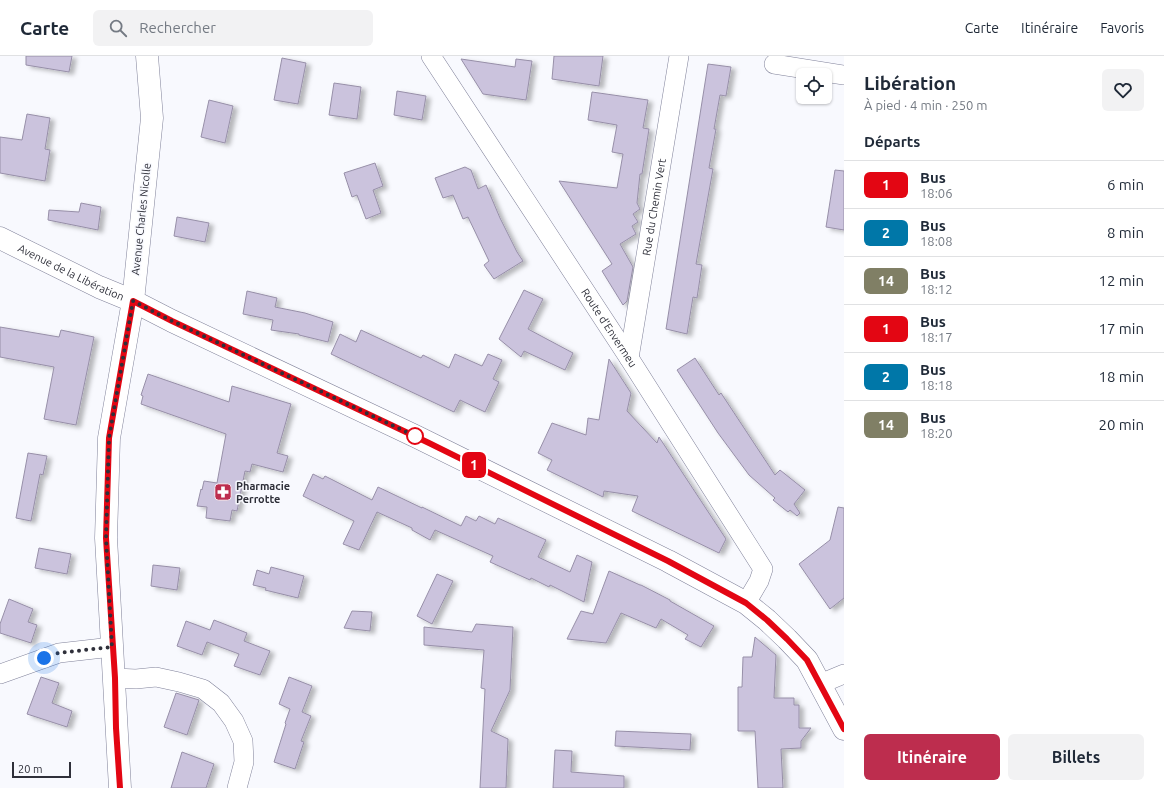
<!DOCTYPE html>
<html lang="fr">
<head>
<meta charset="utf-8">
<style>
	:root { --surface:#fff; --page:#f2f2f3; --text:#1f2937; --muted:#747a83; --line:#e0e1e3; --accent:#bd2d4e }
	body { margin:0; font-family:Ubuntu,sans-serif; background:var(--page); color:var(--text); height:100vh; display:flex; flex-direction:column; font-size:15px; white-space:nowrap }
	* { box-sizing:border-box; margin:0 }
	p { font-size:13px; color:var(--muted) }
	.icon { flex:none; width:22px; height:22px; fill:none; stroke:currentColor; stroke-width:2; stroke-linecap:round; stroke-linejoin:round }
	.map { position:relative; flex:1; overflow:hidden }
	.drawer { display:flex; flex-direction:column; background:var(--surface); width:320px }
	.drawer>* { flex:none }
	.badge { padding:0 8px; border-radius:6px; font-size:14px; line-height:26px }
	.buttons { position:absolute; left:796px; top:12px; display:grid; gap:8px }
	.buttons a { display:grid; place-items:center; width:36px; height:36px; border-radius:6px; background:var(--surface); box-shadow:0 1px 3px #0004; font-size:20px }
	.scale { position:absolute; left:12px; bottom:10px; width:59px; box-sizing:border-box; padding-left:4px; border:2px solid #2f303a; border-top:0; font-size:11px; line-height:14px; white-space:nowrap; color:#2f303a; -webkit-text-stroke:3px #f8f9fe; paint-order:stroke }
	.you { position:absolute; width:20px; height:20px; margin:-10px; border:3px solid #fff; border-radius:50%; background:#1a73e8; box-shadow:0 0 0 6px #1a73e833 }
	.map>.badge { position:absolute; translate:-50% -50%; box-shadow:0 0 0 2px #fff }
	h2 { padding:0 20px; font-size:15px; line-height:36px }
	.round { display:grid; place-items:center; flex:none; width:42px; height:42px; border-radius:6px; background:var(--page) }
	.summary { display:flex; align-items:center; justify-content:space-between; height:68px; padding:0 20px }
	h1 { font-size:19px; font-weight:700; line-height:30px }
	.action { display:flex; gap:8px; margin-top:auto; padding:8px 20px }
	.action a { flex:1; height:46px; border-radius:6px; background:var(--accent); color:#fff; font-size:16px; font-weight:700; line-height:46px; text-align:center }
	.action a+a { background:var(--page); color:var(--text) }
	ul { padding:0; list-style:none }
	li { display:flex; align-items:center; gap:12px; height:48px; padding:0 20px; border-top:1px solid var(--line) }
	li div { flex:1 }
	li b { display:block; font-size:15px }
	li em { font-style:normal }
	li .badge { min-width:44px; font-weight:700; text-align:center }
	header { display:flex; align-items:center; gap:24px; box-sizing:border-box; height:56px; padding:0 20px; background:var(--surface); border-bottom:1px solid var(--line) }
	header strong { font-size:19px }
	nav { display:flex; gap:22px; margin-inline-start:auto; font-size:14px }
	.search { width:280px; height:36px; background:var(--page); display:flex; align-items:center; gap:10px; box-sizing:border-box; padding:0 14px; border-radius:6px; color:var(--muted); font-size:15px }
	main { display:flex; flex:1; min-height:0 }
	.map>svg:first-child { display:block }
	.building { fill:#cbc3dd; stroke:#978fa8; filter:url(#shadow) }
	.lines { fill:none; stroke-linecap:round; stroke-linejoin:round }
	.minor-casing { stroke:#80829a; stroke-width:20 }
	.tertiary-casing { stroke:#80829a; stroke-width:23 }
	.secondary-casing { stroke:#80829a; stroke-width:23 }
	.minor { stroke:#fff; stroke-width:19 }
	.tertiary { stroke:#fff; stroke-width:22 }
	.secondary { stroke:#fff; stroke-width:22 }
	.line-casing { stroke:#fff; stroke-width:9 }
	.line { stroke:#e30613; stroke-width:6 }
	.walk { stroke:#2f303a; stroke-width:4; stroke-dasharray:0 7.2 }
	.stop-dot { fill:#fff; stroke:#e30613; stroke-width:2 }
	.labels { text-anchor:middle; stroke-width:3; stroke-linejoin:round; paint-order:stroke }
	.street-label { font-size:11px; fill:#2f303a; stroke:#f8f9fe }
	.poi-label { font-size:11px; font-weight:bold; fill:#2f303a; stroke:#f8f9fe; text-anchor:start }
</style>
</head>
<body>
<header>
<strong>Carte</strong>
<div class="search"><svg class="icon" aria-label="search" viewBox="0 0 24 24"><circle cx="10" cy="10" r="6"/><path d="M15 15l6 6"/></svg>Rechercher</div>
<nav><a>Carte</a><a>Itinéraire</a><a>Favoris</a></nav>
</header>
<main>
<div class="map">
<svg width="844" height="732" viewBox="0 0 844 732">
	<defs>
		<filter id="shadow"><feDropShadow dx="4.5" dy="2.5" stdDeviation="2" flood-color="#0004"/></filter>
	</defs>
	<rect width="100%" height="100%" fill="#f8f9fe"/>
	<path class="building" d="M26 0H72L69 16 26 9Z
		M554 0H603L599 30 552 23Z
		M282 2 306 7 298 48 274 44Z
		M461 3 515 11 516 3 532 5 526 44 483 38Z
		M708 8 731 11 726 40 720 39 714 73H716L709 112 713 113 696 208 702 209 697 242 693 241 687 278 666 273Z
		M334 27 361 31 357 63 329 59Z
		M397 35 426 40 422 64 394 59Z
		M592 36 648 44 643 72 649 73 642 118H640L637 147 640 153 633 158 638 166 632 170 636 178 620 188 633 211 627 245 623 249 602 215 612 208 559 125 617 132 623 98 612 96 617 69 588 64Z
		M209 44 233 50 225 87 201 81Z
		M27 58 50 62 45 93 50 94 45 125 0 117V81L22 84Z
		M375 107 383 130 373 134 381 157 366 163 357 139 352 141 344 117Z
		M465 111 471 114 478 133 486 129 500 162 517 196 523 205 494 223 484 209 489 205 468 161 463 163 453 139 443 142 435 122Z
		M835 114 844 115V174L826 171Z
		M81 147 101 151 98 174 48 164 49 154 79 156Z
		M177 161 209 167 205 186 174 180Z
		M524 234 543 243 528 273 573 297 565 314 524 295 521 301 499 283Z
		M247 235 277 242 275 251 305 257 333 266 328 286 299 279V278L271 274 273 264 243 258Z
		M0 271 59 281 61 274 94 281 76 369 44 363 54 311 0 301Z
		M361 274 421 302 423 299 449 312 455 298 482 310 488 298 502 304 493 323 499 326 485 356 460 344 454 356 331 298 340 278 356 286Z
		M695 302 719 339 721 337 775 419 780 414 805 434 794 448 800 457 797 460 790 454 788 456 773 444 775 442 749 419 718 377 677 314Z
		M609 303 631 337 627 355 657 387 659 381 726 483 719 497 632 455 638 440 604 435 603 441 547 414 552 404 538 397 552 367 586 379 588 362 599 364Z
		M148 318 229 346 232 330 291 348 277 397 288 400 283 416 252 408 250 416 245 415 237 455 232 454 230 465 206 462 207 451 197 450 201 433 202 434 204 425 217 427 226 378 141 348 143 340 141 339Z
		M28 397 47 400 43 419 40 418 31 465 16 462Z
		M313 418 323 423 325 420 372 444 378 431 422 452V451L461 470 466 460 476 465 479 460 495 468 498 462 546 484 538 501 570 516 577 499 592 506 584 546 550 529 549 531 531 522 530 524 490 506 493 500 435 474 430 484 412 474V472L377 456 359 494 343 488 354 465 303 440Z
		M838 451 844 452V542L830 553 799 508 830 484Z
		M39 492 71 498 67 518 35 512Z
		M153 509 180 512 177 534 151 530Z
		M271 511 304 520 298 542 265 534 266 532 253 529 257 514 269 518Z
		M609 515 640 529H641L670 544V545L714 570 701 591 685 583 688 579 661 563 656 572 621 557 606 587 567 583 581 555 593 558Z
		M437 518 453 525 432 568 417 560Z
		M9 543 33 553 28 566 37 569 31 587 0 577V568Z
		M352 555 372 556 370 575 344 572Z
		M214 564 247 577 244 585 270 595 260 619 234 610 239 598 207 586 202 599 177 590 186 565 210 574Z
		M476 568 513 571 510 634 491 675 508 683 506 732H480L485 633 481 632 484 594 424 589V571L472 576Z
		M755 581 776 599 774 642H794V649H799V672H811L801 685V692L781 693 783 732H758L755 675H738V631H742L743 601H752Z
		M41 621 59 627 52 647 72 655 67 671 27 658Z
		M289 621 312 630 302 656 311 660 301 685 304 686 295 713 274 706 286 668 285 667 290 653 279 648Z
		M176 637 199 644 187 679 164 671Z
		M616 675 691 678 690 694 615 690Z
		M555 694 572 695 571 716 624 720V732H553Z
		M182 696 214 708 206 732H171Z"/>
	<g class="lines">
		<defs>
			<g id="minor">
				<path id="s1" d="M431 0 629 302 763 513 759 525 746 547"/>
				<path d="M774 8 844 19"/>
				<path id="s2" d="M629 302 679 0"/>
				<path d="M0 618 59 597 112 591"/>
				<path d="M115 622 136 623 156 621 179 626 203 633 221 647 234 665 243 685 244 706 237 732"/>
				<path d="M820 628 844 618"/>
			</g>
			<g id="tertiary">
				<path id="s3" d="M0 182 99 231 133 245 109 382 106 482 120 732"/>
			</g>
			<path id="secondary" d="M147 0 152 62 133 245 172 265 415 380 668 505 746 547 767 564 787 583 807 604 844 673"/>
		</defs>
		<use href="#minor" class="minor-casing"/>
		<use href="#tertiary" class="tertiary-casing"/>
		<use href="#secondary" class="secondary-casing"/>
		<use href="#minor" class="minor"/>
		<use href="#tertiary" class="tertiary"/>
		<use href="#secondary" class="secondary"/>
	</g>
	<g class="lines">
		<defs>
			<path id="line" d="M120 732 116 672 115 622 106 482 109 382 133 245 172 265 429 387 668 505 746 547 767 564 787 583 807 604 844 673"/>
		</defs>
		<use href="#line" class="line-casing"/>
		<use href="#line" class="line"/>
		<path class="walk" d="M44 602 58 597 112 591 106 482 109 382 133 245 172 265 415 380"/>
	</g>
	<defs>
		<symbol id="pharmacy-square" viewBox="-11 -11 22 22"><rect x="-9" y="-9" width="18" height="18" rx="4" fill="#bd2d4e" stroke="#f8f9fe"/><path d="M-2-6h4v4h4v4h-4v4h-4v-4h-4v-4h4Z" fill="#fff"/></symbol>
	</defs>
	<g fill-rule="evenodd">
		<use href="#pharmacy-square" x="213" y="426" width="20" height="20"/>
	</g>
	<circle class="stop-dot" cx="415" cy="380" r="8"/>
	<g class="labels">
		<g class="street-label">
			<text dy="4" stroke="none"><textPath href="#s2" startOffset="153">Rue du Chemin Vert</textPath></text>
			<text transform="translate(141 163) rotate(-84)" y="4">Avenue Charles Nicolle</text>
			<text dy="4" stroke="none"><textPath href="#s3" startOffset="79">Avenue de la Libération</textPath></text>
			<text dy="4" stroke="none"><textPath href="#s1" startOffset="325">Route d'Envermeu</textPath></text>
		</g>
		<g class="poi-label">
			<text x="236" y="434">Pharmacie<tspan x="236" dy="13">Perrotte</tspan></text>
		</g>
	</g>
</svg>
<div class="buttons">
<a><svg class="icon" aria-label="locate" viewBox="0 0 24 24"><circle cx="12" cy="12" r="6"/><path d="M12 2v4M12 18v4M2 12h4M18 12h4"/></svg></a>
</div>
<div class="scale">20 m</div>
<div class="you" style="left:44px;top:602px"></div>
<b class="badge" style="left:474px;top:409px;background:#e30613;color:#fff">1</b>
</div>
<section class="drawer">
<div class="summary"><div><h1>Libération</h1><p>À pied · 4 min · 250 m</p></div><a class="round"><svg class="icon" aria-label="heart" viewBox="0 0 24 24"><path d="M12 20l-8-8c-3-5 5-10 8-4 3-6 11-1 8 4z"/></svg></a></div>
<h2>Départs</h2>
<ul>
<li><span class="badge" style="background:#e30613;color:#fff">1</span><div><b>Bus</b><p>18:06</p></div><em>6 min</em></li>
<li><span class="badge" style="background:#0077a8;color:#fff">2</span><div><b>Bus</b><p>18:08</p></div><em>8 min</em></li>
<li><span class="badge" style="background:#807f65;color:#fff">14</span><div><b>Bus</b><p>18:12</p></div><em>12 min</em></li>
<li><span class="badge" style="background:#e30613;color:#fff">1</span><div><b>Bus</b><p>18:17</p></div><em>17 min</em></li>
<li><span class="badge" style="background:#0077a8;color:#fff">2</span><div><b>Bus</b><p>18:18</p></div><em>18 min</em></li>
<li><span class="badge" style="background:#807f65;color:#fff">14</span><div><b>Bus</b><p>18:20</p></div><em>20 min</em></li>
</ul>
<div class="action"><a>Itinéraire</a><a>Billets</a></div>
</section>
</main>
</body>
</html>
